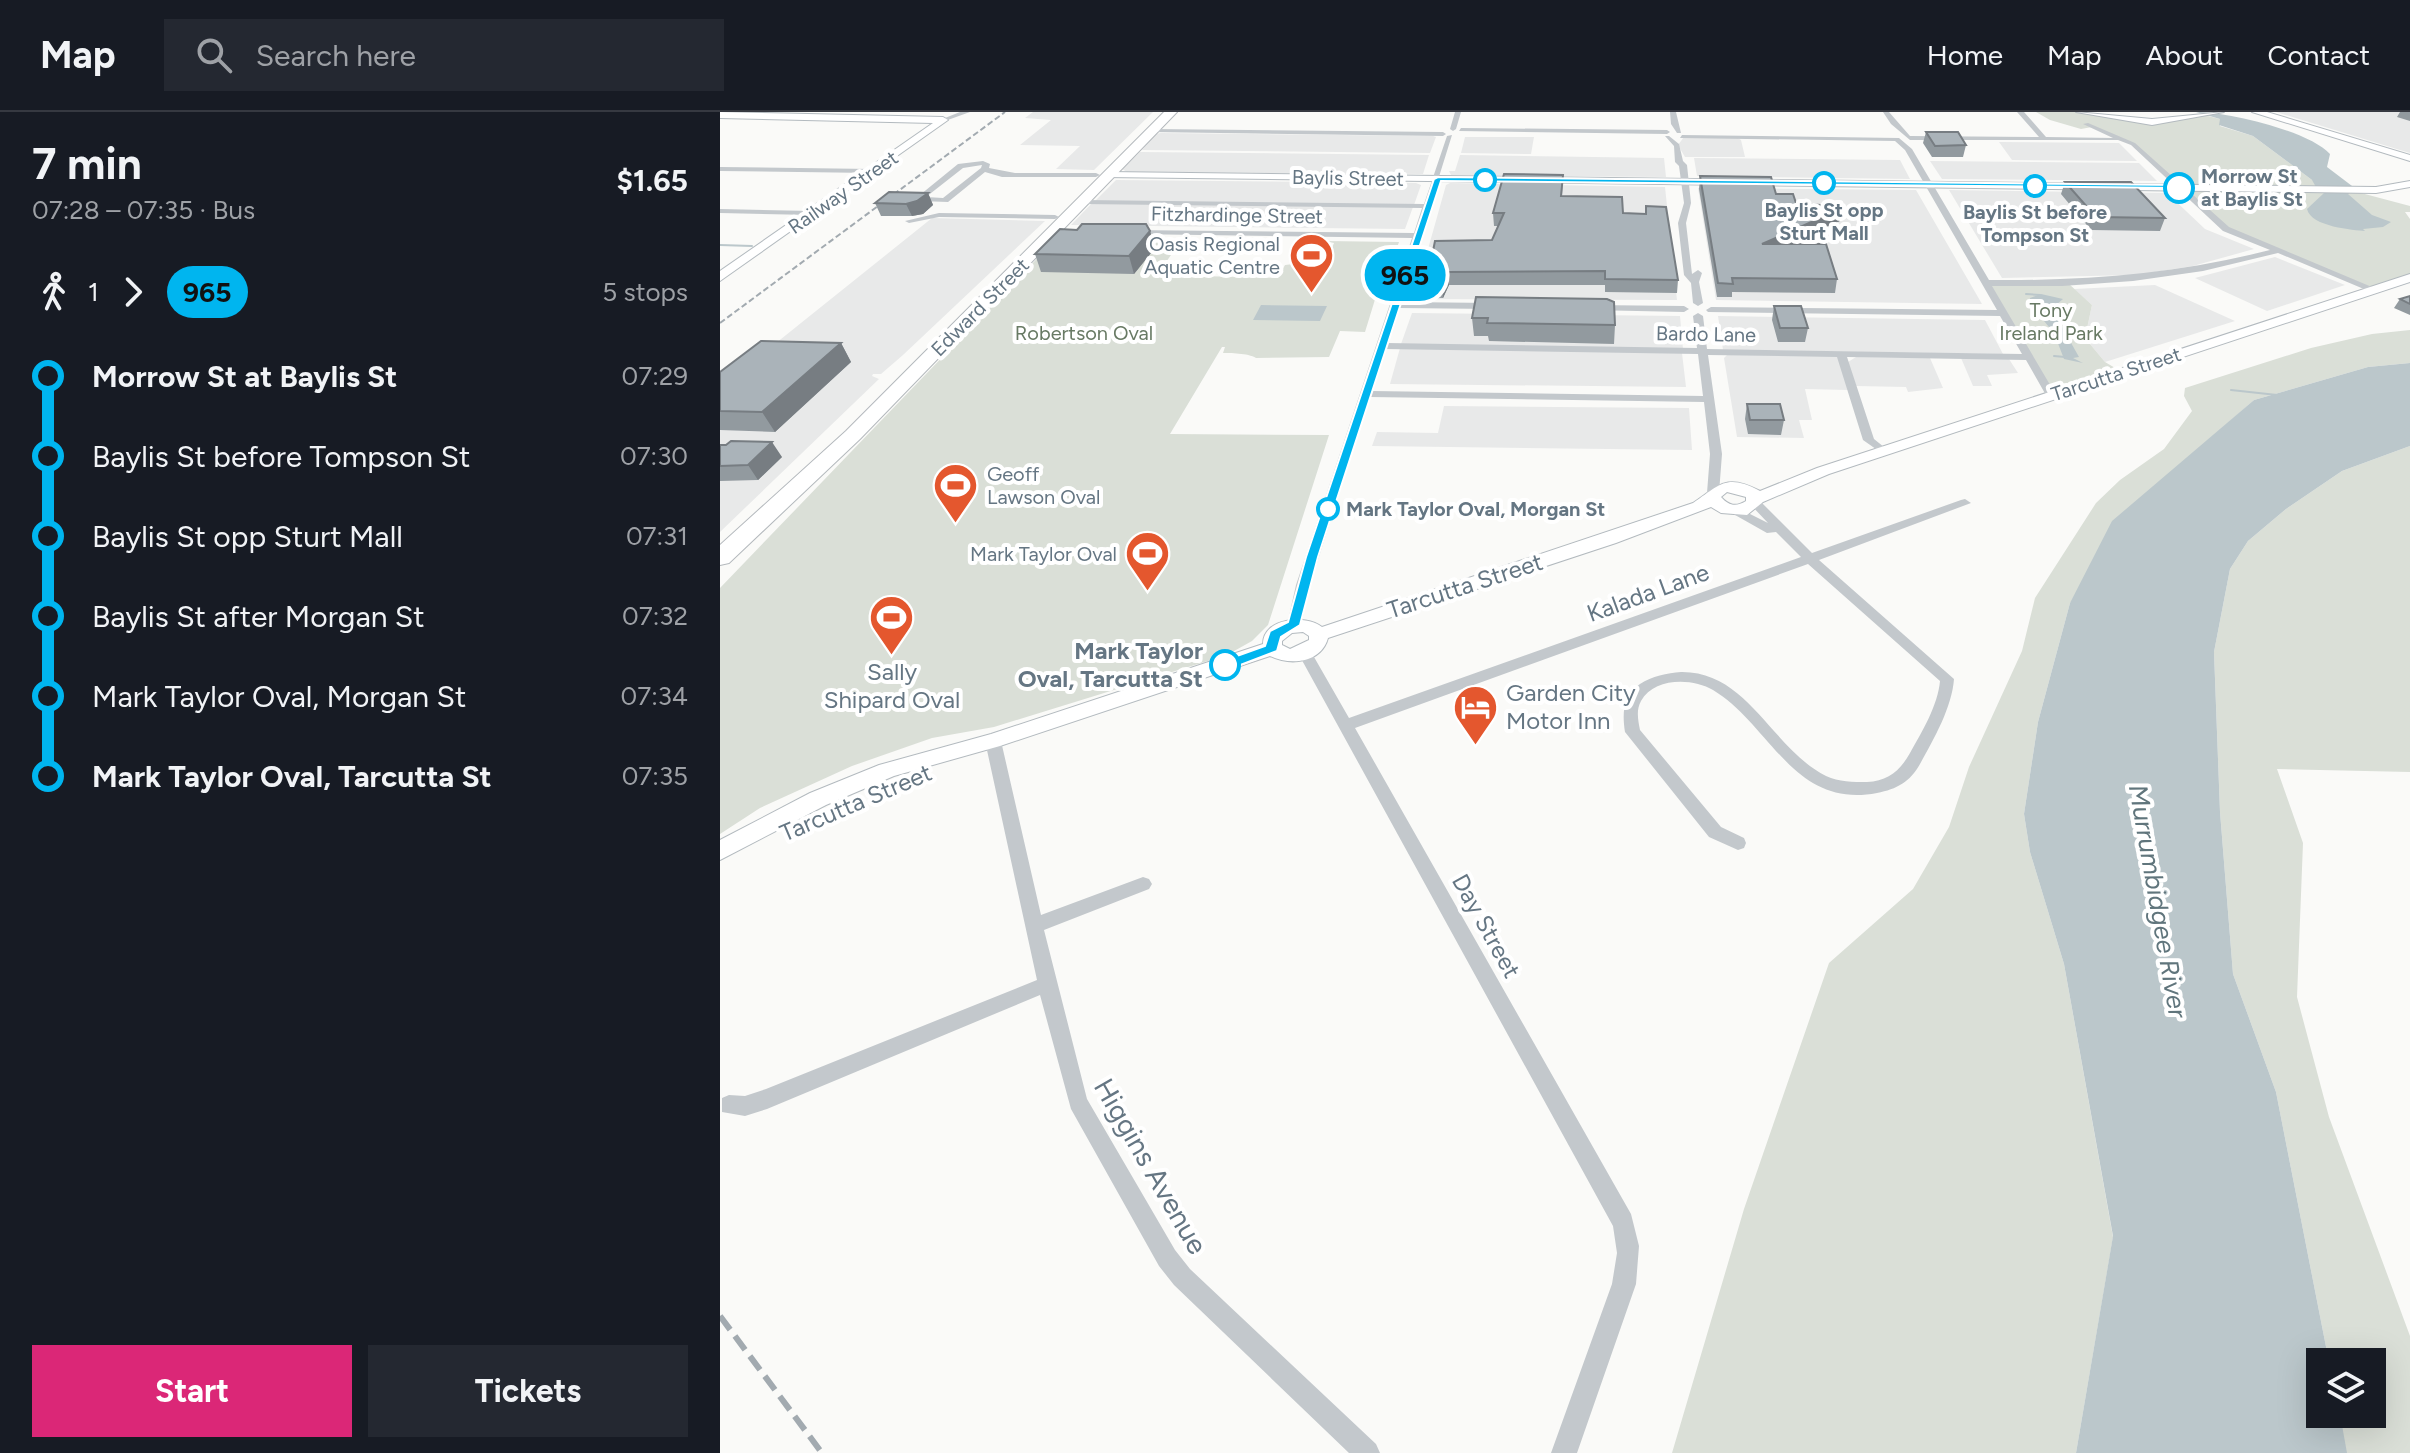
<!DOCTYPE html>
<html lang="en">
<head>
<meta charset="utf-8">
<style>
	:root { --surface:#171b24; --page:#242831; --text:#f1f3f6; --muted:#9ea1a6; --line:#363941; --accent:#db2777 }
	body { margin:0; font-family:Figtree,sans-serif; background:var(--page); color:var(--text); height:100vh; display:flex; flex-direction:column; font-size:30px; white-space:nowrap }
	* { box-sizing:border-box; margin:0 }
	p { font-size:26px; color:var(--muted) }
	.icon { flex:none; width:44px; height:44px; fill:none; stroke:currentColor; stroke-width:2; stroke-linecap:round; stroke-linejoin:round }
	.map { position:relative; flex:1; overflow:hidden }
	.side { display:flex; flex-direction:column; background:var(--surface); width:720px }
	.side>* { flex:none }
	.badge { padding:0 16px; border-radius:26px; font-size:28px; line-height:52px }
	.controls { position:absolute; left:1586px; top:1236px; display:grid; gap:16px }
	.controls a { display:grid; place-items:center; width:80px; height:80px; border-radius:0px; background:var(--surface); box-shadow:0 8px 32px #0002; font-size:40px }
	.map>.badge { position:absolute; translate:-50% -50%; box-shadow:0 0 0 4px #fff }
	.legs { display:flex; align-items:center; gap:12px; height:88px; padding:0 32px; font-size:26px }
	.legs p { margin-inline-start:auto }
	.head { display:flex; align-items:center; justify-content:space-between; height:136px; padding:0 32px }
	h1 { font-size:44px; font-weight:700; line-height:60px }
	.primary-button { display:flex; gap:16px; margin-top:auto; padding:16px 32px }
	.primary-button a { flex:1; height:92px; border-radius:0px; background:var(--accent); color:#fff; font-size:32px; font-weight:700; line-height:92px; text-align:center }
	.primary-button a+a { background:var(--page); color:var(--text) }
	ul { padding:0 32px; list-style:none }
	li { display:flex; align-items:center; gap:28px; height:80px; font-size:30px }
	li i { display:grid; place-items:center; width:12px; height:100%; margin:0 10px; background:currentColor }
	li i::after { content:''; width:20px; height:20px; margin:-10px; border:6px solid; border-radius:50%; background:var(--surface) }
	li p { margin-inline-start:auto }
	li:first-child i { background:linear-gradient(#0000 50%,currentColor 0) }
	li:last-child i { background:linear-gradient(currentColor 50%,#0000 0) }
	header { display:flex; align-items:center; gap:48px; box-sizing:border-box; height:112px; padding:0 40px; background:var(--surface); border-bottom:2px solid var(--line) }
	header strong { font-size:38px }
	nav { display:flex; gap:44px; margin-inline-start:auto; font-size:28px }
	.search { width:560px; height:72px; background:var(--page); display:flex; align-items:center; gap:20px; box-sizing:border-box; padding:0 28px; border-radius:0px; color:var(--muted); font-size:30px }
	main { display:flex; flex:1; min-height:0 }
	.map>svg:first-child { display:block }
	.built { fill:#e8e9e9 }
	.green { fill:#dadfd7 }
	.water { fill:#bbc7cb }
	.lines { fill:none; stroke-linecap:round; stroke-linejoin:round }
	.stream { stroke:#bbc7cb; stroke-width:2 }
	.secondary-casing { stroke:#b3babf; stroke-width:2 }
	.highway-casing { stroke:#b4b9bd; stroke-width:2 }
	.street { fill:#c3c8cc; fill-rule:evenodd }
	.secondary { fill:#fff; fill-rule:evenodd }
	.highway { fill:#fff; fill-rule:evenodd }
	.rail-far1 { stroke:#a2aab0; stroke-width:2; stroke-dasharray:6 3; stroke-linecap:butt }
	.rail { stroke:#a2aab0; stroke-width:6; stroke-dasharray:17 8; stroke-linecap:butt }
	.wall { fill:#929a9f }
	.shaded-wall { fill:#777d82 }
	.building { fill:#aab3b9; stroke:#777d82; stroke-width:2 }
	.line-1 { fill:#00b5ef; stroke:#fff; stroke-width:2 }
	.stop-1-dot { fill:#fff; stroke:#00b5ef; stroke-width:4 }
	.labels { text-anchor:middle; stroke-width:8; stroke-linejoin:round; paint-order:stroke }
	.far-stop-label { font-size:20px; font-weight:bold; fill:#657683; stroke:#fff; text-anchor:start }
	.far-street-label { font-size:20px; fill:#657683; stroke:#fff }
	.far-poi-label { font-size:20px; fill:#657683; stroke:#fff; text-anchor:end }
	.far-park-label { font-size:20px; fill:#687a64; stroke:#fff }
	.street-label { font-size:24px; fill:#657683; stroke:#fff }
	.stop-label { font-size:24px; font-weight:bold; fill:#657683; stroke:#fff; text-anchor:end }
	.poi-label { font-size:24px; fill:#657683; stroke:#fff }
	.water-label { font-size:26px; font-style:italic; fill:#60757c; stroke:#fff }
	.near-street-label { font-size:28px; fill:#657683; stroke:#fff }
</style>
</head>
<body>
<header>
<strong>Map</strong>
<div class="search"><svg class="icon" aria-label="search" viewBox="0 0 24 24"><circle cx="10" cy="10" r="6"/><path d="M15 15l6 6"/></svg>Search here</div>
<nav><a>Home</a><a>Map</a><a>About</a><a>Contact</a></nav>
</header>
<main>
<section class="side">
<div class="head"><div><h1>7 min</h1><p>07:28 – 07:35 · Bus</p></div><b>$1.65</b></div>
<div class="legs"><svg class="icon" aria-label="walk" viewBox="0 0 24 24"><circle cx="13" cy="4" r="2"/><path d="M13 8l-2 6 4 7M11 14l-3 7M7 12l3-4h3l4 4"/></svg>1<svg class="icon" aria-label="forward" viewBox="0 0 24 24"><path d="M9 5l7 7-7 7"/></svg><b class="badge" style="background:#00b5ef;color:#111">965</b><p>5 stops</p></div>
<ul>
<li><i style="color:#00b5ef"></i><b>Morrow St at Baylis St</b><p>07:29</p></li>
<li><i style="color:#00b5ef"></i><span>Baylis St before Tompson St</span><p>07:30</p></li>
<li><i style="color:#00b5ef"></i><span>Baylis St opp Sturt Mall</span><p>07:31</p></li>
<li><i style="color:#00b5ef"></i><span>Baylis St after Morgan St</span><p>07:32</p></li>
<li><i style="color:#00b5ef"></i><span>Mark Taylor Oval, Morgan St</span><p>07:34</p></li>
<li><i style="color:#00b5ef"></i><b>Mark Taylor Oval, Tarcutta St</b><p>07:35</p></li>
</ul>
<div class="primary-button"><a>Start</a><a>Tickets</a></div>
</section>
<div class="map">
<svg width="1690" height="1341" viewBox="0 0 1690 1341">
	<rect width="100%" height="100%" fill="#fafaf8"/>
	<path class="built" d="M313 0H433L374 58 336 57 360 34 300 33 331 8 305 6Z
		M1556 0H1690V41L1680 38Z
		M441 21 713 24 716 25 710 41 422 38 435 22Z
		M745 25H814L811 42 741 41Z
		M964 25H1016L1021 28 1025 45H965L958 33Z
		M1279 30 1399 31 1417 49 1292 48Z
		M420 40 709 43 703 62 407 60 402 57Z
		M740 43 944 46 946 65 731 63 729 59H735Z
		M974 46 1180 48 1190 67 977 64Z
		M1210 49 1419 51 1437 69 1222 67Z
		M396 68 696 71 701 73 694 93 375 89Z
		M730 71 945 75 957 188 694 187 726 73Z
		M978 76 1196 78 1262 192 996 188Z
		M1229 78 1447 81 1485 117 1534 137 1473 154 1416 163 1282 166Z
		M372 91 693 95 685 117 351 113Z
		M212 106 325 109 183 243 161 262H153L152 264 159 267 0 420V276Z
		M1555 145 1625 173 1547 199 1475 166Z
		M1435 173 1515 209 1385 250 1365 226 1372 193 1354 177Z
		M692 201 960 204 963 237 681 232Z
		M998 204 1265 208 1283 242 1003 238Z
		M680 236 962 241 966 275 670 272Z
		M1008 242 1117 244 1121 249 1128 278 1085 277 1092 308H1079L1084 326 1017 325 1004 246Z
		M1136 245 1210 246 1223 276 1188 280 1186 275 1136 274 1128 250Z
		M1241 246 1289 247 1298 261 1267 263 1272 274H1253Z
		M724 294 969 296 972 338 652 334 657 320 718 321Z"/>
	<path class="green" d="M1316 0H1359L1423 10 1449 9 1484 3 1500 7V14L1533 24 1592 68 1690 94V100H1685L1690 107V166L1654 178 1514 121 1415 34 1372 15 1361 17 1330 8Z
		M340 127 457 128 458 133 437 163 558 166 565 153 607 148 614 131 605 129 679 130 675 141 669 142 645 220 620 219 609 245 536 246C528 241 509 241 503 241L505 235H502L450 322 609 323 548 513 532 529 507 543 274 615 212 626 132 654 40 696 0 722V476L334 129Z
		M1266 172H1349L1372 193 1365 226 1385 250 1402 260 1331 283Z
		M1690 218V251L1648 255 1534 288 1493 324 1350 491 1318 610 1304 702 1310 740 1344 852 1393 1125 1356 1341H952L1024 1097 1109 851 1193 777 1229 715 1249 655 1302 539 1315 486 1376 391 1400 368 1444 337 1472 299 1464 284 1465 276 1591 236 1652 222Z
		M1690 334V660L1557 657 1583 731 1577 885 1609 1005 1690 1224V1341H1626L1619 1302H1652V1250H1609L1556 980 1513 862 1500 700 1494 540 1510 457 1528 429 1566 397 1622 359Z"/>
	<path class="water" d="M1476 0C1508 0 1589 19 1610 42L1607 55 1636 77 1628 82 1652 103 1671 110 1663 115 1643 117 1645 119C1634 118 1591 115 1587 97L1604 81 1597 77 1592 68 1533 24 1499 13 1500 7Z
		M1321 182 1343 187 1336 193 1346 200 1341 213 1359 245 1353 246 1363 251 1344 247 1334 221 1310 192V186Z
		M541 193 607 194 600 209 533 208Z
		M1690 251V334L1622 359 1566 397 1528 429 1510 457 1494 540 1500 700 1513 862 1556 980 1609 1250H1600V1302H1620L1627 1341H1356L1393 1124 1344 852 1310 740 1304 702 1318 610 1350 491 1392 409 1534 288 1648 255Z"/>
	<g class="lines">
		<path class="stream" d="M0 133 32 134
			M1306 182 1320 183
			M1334 244 1345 245
			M1511 278 1557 283"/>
		<defs>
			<path id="secondary" d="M0 0 223 5 228 8 0 169V159L213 11 0 6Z
				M1356 0 1432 7 1504 0 1432 13Z
				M1532 0H1547L1690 43V49Z
				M388 60 1656 75 1690 69V75L1656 81 384 65 383 63Z
				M1690 162V170L1109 362 1043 390 1027 403 1001 401 991 395 896 431 608 526C601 551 571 554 550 544L280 634 174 664 106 693 0 748V728L90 681 159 653 271 622 543 532C543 506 585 502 602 515L973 391C1000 373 1006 361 1040 379L1097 356ZM1007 380 1026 385V389C1016 395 1009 394 1001 385ZM583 520 589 524V528L570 537 562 533V529L572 521Z"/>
			<path id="highway" d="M444 0H457L140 327 9 451 0 453V433L126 319Z"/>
		</defs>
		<use href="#secondary" class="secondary-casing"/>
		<use href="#highway" class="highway-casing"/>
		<path class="street" d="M240 0H250L225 9 220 8Z
			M735 0H741L736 17 733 19 730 17Z
			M950 0H956L961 21H957L951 12Z
			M1163 0H1169L1190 24 1319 25 1297 0H1304L1326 25 1393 26 1363 12 1368 11 1415 31 1509 115 1659 178 1651 180 1558 141 1483 159 1413 169 1342 174H1272L1336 283 1327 285 1306 248 1127 245 1154 327 1169 339 1163 342 1143 328 1117 245 988 243 1002 342 999 381 993 385 987 381 990 342 984 290 650 285 590 473 581 513 574 517 567 513 576 473 692 126 409 122 405 120 409 118 694 121 702 96 363 92 359 90 363 88 704 92 727 24 732 23 680 190 774 191 779 194 774 197 678 196 667 231 977 236 973 204 978 201 983 204 987 237 1302 242 1280 204 988 200 986 198 991 195 1277 198 1185 38 1175 29 960 26 962 23 1179 26 1192 37 1269 168C1365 169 1457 162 1550 138L1503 119 1411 33 1398 28H1190L1171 12ZM665 237 978 242 983 284 652 279Z
			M741 16 947 18 950 20 947 22 739 19Z
			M433 17 723 20 726 22 723 24 431 20Z
			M945 24H949L959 32 963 49 967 53 971 91 966 111 972 162 978 158 982 161 979 170 983 191 978 194 973 191 971 171 964 163 958 111 964 91 959 54 955 50 954 34Z
			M263 49 270 52 269 56 295 61H376L380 63 376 65H282L265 60 228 90 199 89 195 87 238 52ZM262 53 261 56 223 86 206 85 243 56Z
			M0 55 152 57 156 59 152 61 0 59Z
			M0 97 93 99 97 101 93 103 0 101Z
			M219 101 335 103 339 105 335 107 219 105 189 111 185 109Z
			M873 193 964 194 969 197 964 200 870 198 868 196Z
			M1035 387 1039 388 1092 441 1241 388 1245 387 1251 391 1099 448 1234 567C1232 595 1214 627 1200 652 1190 670 1177 677 1157 681 1073 697 1051 613 993 578 973 566 934 565 921 589 916 598 918 608 920 618L1001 715 1024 726 1026 731 1024 736 1018 738 989 725 905 620C902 601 903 583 920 572 932 564 947 561 961 560 1028 559 1052 637 1106 664 1119 670 1133 670 1147 670 1168 669 1180 659 1190 641 1202 620 1218 593 1220 569L1088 452 635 616 911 1102 919 1134 916 1172 857 1341H831L892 1172 897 1141 893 1114 578 541 580 538H590L629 606 1081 445 1056 420 1047 421 1008 399 1014 395 1018 396 1048 411 1029 391Z
			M273 623 281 629 321 803 423 765 429 767 432 772 429 777 324 818 367 987 455 1138 470 1157 656 1332 660 1341H629L454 1173 439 1154 351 997 320 883 47 997 25 1004 2 1000V986L9 983 25 984 46 977 317 868 265 629Z"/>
		<use href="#secondary" class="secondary"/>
		<use href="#highway" class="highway"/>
		<path class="rail-far1" d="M0 211 285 0"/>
		<path class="rail" d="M0 1204 102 1341"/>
	</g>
	<path class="wall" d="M1680 0H1690V9L1677 5Z
		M1206 20 1246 33 1243 45H1212L1203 31Z
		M843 63 842 84 903 101 925 102 926 94 958 168 957 181 885 180V173H729L723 186 698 185 696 172 713 139 772 128 778 114H774L773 101Z
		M980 64 1056 82 1076 91 1125 95 1122 108 1069 132 1117 167 1115 181 1012 180V185H997L979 77Z
		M1345 70 1445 106 1440 119 1371 118 1341 82Z
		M208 81 213 93 203 102 192 104H161L155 91Z
		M357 118 430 119 435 136 414 162 321 160 315 142Z
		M1690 184V203L1674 196 1680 187Z
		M756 185 895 213 894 232 769 229 768 224H754L752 206Z
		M1054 194 1088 216 1085 230H1058L1052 208Z
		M121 231 131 250 55 320 0 318V260Z
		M1027 292 1064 308 1061 323 1028 322 1025 307Z
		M0 333 62 345 38 368 0 369Z"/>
	<path class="shaded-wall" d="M208 81 213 93 203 102 192 104 186 92Z
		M1125 95 1122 108 1040 145 1042 132Z
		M430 119 435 136 414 162 409 144Z
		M728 160 729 173 723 186 722 172Z
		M121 231 131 250 55 320 42 300Z
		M52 330 62 345 38 368 28 353Z"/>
	<path class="building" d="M1206 20H1238L1246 33 1215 34Z
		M784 62 843 63 841 84 902 85 903 101 926 102V94L946 95 958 168 885 167V159L728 160 722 172H696L707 139H713L715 129 772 128 784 101H773Z
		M980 64 1051 65 1056 82H1073L1076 91 1125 95 1042 132H1106L1117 167 1012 166 1013 172 998 171Z
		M1345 70H1411L1445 106 1376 105Z
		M169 80 208 81 197 89 186 92 155 91Z
		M362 112H426L430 119 409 144 315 142 340 117 357 118Z
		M1690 184V192L1680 187Z
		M756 185 887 187 894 190 895 213 767 211 768 206H752Z
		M1054 194H1081L1088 216H1060Z
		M41 229 121 231 42 300 0 299V260Z
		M1027 292H1060L1064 308H1030Z
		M11 329 52 330 28 353 0 354V333H6Z"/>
	<path class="line-1" d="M718 65 1459 73 1462 76 721 69 598 445 580 513 561 525 557 539 510 557H500V550L545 534 550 519 568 510 586 445 714 67Z"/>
	<defs>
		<symbol id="stadium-pin" viewBox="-11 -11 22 30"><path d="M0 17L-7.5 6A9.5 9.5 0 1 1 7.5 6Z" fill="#e4572e" stroke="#fff"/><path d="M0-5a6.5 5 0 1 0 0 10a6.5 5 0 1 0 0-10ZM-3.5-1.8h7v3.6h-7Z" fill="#fff"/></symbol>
		<symbol id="hotel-pin" viewBox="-11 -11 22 30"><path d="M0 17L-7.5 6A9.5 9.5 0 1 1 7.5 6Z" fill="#e4572e" stroke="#fff"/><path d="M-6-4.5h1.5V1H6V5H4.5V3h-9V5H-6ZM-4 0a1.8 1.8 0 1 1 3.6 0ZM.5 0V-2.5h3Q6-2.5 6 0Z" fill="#fff"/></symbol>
	</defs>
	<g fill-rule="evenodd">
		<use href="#stadium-pin" x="566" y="118" width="51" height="69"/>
		<use href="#stadium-pin" x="210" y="348" width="51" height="69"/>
		<use href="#stadium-pin" x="402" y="416" width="51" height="69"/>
		<use href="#stadium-pin" x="146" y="480" width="51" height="69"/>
		<use href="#hotel-pin" x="730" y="570" width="51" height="69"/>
	</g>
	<g class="stop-1-dot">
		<circle cx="765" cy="68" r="10"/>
		<circle cx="1104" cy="71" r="10"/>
		<circle cx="1315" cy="74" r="10"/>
		<circle cx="1459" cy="76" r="14"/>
		<circle cx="608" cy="397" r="10"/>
		<circle cx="505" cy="553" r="14"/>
	</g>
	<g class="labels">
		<g class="far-stop-label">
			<text x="1481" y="71">Morrow St<tspan x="1481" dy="23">at Baylis St</tspan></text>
			<text x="1104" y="105" text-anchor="middle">Baylis St opp<tspan x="1104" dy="23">Sturt Mall</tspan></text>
			<text x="1315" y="107" text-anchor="middle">Baylis St before<tspan x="1315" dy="23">Tompson St</tspan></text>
			<text x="626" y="404">Mark Taylor Oval, Morgan St</text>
		</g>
		<g class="far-street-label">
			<text transform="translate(628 66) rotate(1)" y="7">Baylis Street</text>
			<text transform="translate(123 80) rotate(-35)" y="7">Railway Street</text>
			<text transform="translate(517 103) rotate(1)" y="7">Fitzhardinge Street</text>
			<text transform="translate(260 195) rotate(-45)" y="7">Edward Street</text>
			<text transform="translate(986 222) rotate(1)" y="7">Bardo Lane</text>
			<text transform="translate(1396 262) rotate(-18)" y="7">Tarcutta Street</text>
		</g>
		<g class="far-poi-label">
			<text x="560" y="139">Oasis Regional<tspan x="560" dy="23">Aquatic Centre</tspan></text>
			<text x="267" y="369" text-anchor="start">Geoff<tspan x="267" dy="23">Lawson Oval</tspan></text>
			<text x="397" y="449">Mark Taylor Oval</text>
		</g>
		<g class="far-park-label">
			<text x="1331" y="205">Tony<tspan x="1331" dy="23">Ireland Park</tspan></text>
			<text x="364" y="228">Robertson Oval</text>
		</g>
		<g class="street-label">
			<text transform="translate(745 474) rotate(-18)" y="8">Tarcutta Street</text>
			<text transform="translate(928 481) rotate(-20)" y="8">Kalada Lane</text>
			<text transform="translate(136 691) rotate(-23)" y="8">Tarcutta Street</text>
			<text transform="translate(766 814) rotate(61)" y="8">Day Street</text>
		</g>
		<g class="stop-label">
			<text x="483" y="547">Mark Taylor<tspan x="483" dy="28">Oval, Tarcutta St</tspan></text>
		</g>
		<g class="poi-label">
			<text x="172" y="568">Sally<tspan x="172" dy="28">Shipard Oval</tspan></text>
			<text x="786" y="589" text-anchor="start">Garden City<tspan x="786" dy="28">Motor Inn</tspan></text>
		</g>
		<g class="water-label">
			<text transform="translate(1438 789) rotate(80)" y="9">Murrumbidgee River</text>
		</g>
		<g class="near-street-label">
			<text transform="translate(431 1054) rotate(60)" y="10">Higgins Avenue</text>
		</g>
	</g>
</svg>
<div class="controls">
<a><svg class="icon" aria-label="layers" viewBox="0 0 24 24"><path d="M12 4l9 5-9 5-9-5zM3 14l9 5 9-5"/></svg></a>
</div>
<b class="badge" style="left:685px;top:163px;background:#00b5ef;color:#111">965</b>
</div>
</main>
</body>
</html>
